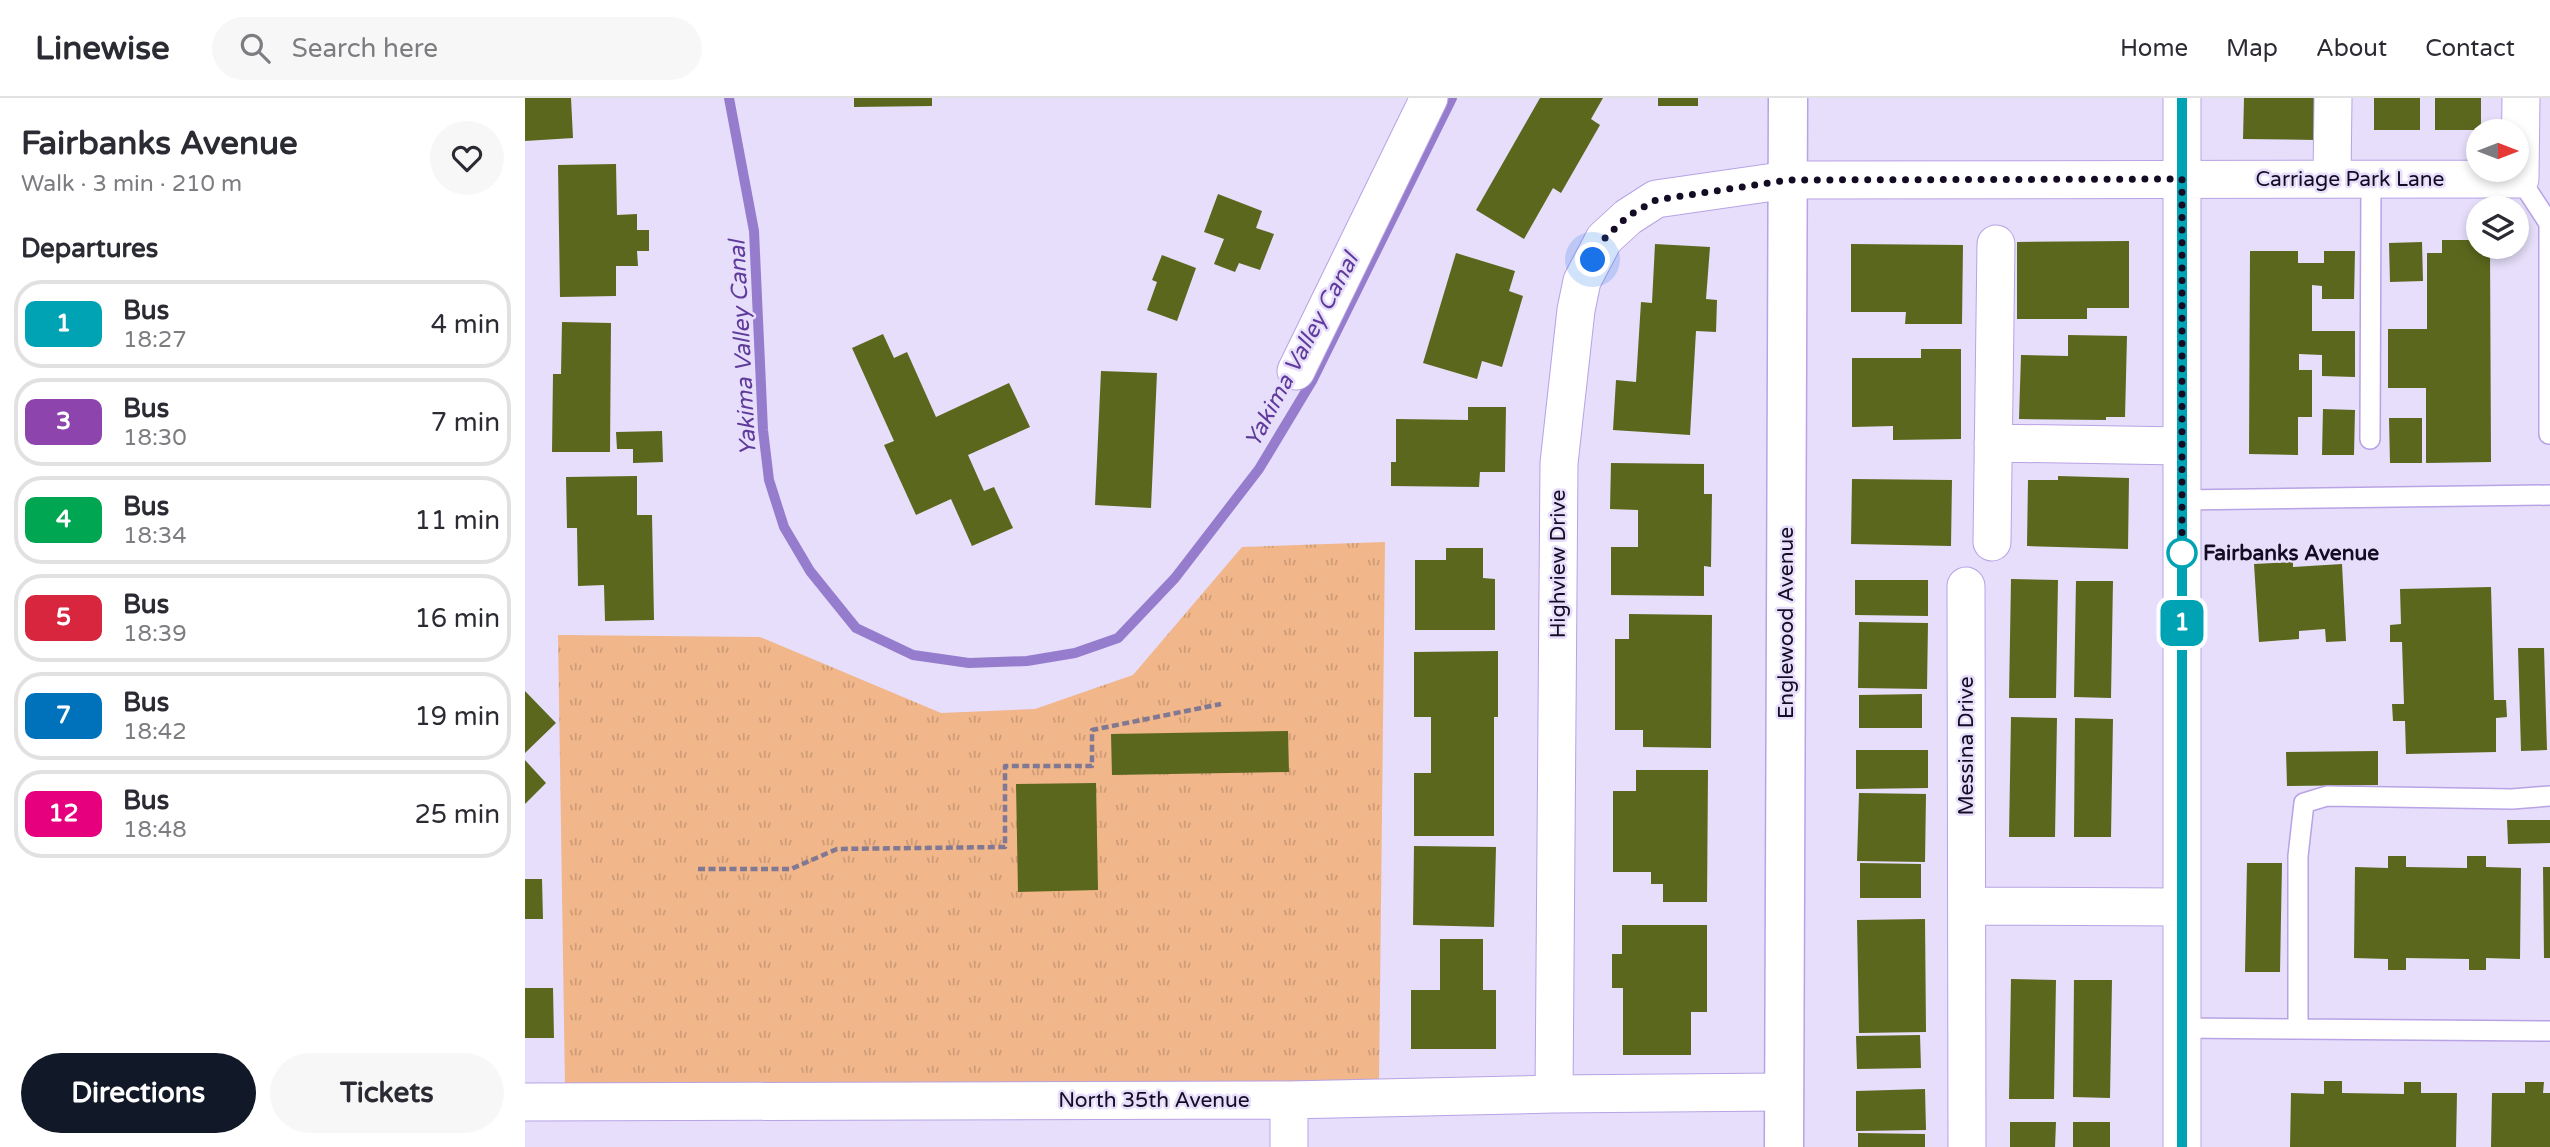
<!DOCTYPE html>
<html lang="en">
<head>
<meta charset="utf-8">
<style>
	:root { --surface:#fff; --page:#f7f7f7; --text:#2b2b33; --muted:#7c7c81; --line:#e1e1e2; --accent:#111827 }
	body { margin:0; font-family:"Varela Round",sans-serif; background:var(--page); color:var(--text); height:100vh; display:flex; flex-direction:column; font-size:26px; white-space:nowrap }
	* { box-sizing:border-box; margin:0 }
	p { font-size:23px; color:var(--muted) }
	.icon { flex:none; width:38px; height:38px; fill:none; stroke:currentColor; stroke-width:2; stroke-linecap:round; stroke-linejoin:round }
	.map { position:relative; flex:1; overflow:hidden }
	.details { display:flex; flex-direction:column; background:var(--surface); width:525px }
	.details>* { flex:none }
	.badge { padding:0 14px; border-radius:10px; font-size:24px; line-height:46px }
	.needle { width:46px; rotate:90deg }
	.tools { position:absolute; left:1941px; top:21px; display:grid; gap:14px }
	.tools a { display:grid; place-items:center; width:63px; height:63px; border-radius:50%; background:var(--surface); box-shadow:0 4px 10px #0003; font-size:35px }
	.you { position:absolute; width:35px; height:35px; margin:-18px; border:5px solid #fff; border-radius:50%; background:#1a73e8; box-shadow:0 0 0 10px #1a73e833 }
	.map>.badge { position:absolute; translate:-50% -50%; box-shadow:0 0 0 4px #fff }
	h2 { padding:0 21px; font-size:26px; line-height:63px }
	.round { display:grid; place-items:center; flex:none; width:74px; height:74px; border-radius:37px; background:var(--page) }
	.headline { display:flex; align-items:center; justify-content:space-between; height:119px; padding:0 21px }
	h1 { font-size:33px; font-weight:800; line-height:52px }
	.action { display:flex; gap:14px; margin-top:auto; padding:14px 21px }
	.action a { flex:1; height:80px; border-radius:42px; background:var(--accent); color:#fff; font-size:28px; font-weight:800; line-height:80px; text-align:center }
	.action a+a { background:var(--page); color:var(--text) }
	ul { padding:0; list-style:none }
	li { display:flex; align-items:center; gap:21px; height:88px; margin:0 14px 10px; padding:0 7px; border:4px solid var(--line); border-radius:28px }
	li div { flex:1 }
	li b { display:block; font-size:26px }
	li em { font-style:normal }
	li .badge { min-width:77px; font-weight:700; text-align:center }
	header { display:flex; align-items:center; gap:42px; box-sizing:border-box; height:98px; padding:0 35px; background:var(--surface); border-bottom:2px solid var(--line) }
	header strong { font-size:33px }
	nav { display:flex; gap:38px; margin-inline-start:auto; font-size:24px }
	.search { width:490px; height:63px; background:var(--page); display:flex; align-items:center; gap:18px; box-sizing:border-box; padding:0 24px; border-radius:38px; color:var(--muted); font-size:26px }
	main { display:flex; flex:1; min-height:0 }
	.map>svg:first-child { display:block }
	.park { fill:url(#park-tufts) }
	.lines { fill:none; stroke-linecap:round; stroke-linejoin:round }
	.stream { stroke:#967ccd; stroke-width:10 }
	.building { fill:#5b671d }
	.service-casing { stroke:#b7a3e5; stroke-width:22 }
	.minor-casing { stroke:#b7a3e5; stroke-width:39 }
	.tertiary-casing { stroke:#b7a3e5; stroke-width:41 }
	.path { stroke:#817993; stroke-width:4.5; stroke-dasharray:7 3.5; stroke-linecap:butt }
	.service { stroke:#fff; stroke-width:19 }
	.minor { stroke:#fff; stroke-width:37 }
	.tertiary { stroke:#fff; stroke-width:38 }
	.line-casing { stroke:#fff; stroke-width:16 }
	.line { stroke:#00a3b4; stroke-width:10 }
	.walk { stroke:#140c24; stroke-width:7; stroke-dasharray:0 12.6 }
	.stop-dot { fill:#fff; stroke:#00a3b4; stroke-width:3.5 }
	.labels { text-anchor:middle; stroke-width:5; stroke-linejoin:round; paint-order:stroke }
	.street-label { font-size:21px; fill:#140c24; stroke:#e6defa }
	.stop-label { font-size:21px; font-weight:bold; fill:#140c24; stroke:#e6defa; text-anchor:start }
	.water-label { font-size:23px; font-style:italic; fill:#603b9b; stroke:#e6defa }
</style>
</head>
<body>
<header>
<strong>Linewise</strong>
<div class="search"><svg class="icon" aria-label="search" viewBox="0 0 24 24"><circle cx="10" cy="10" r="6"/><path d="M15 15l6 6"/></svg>Search here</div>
<nav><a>Home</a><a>Map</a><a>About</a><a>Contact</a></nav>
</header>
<main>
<section class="details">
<div class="headline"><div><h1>Fairbanks Avenue</h1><p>Walk · 3 min · 210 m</p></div><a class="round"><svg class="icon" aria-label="heart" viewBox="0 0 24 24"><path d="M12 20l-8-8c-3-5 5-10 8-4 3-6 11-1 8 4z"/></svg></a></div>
<h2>Departures</h2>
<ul>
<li><span class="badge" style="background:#00a3b4;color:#fff">1</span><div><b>Bus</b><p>18:27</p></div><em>4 min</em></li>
<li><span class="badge" style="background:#8e44ad;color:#fff">3</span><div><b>Bus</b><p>18:30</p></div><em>7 min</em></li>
<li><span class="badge" style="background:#00a651;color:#fff">4</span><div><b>Bus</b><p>18:34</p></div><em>11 min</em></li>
<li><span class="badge" style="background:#d7263d;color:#fff">5</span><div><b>Bus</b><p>18:39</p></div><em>16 min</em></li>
<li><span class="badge" style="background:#0072bc;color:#fff">7</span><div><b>Bus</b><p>18:42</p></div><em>19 min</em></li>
<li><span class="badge" style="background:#e6007e;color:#fff">12</span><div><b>Bus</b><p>18:48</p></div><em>25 min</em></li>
</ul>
<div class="action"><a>Directions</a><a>Tickets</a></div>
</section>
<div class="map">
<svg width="2025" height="1049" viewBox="0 0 2025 1049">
	<defs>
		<pattern id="park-tufts" width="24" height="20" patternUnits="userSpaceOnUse" patternTransform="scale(1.75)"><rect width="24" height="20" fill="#f1b68a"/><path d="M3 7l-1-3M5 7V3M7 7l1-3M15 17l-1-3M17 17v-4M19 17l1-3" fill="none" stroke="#ce9b77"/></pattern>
	</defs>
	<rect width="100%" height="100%" fill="#e6defa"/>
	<path class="park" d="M860 444 854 985 40 988 33 537 235 539 416 615 510 611 608 577 717 449Z"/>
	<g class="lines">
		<path class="stream" d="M204 0 229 133 238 332 244 382 259 429 285 473 331 530 388 557 444 565 502 563 550 555 593 540 650 480 734 371 787 283 927 0"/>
	</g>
	<path class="building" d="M0 0H46L48 40 0 43Z
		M329 0H407V8L329 9Z
		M1015 0H1078L1066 21 1075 27 1036 95 1028 90 999 141 951 112Z
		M1133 0H1173V8H1133Z
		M1719 0H1792L1791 42 1718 41Z
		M1849 0H1895V32H1849Z
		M1910 0H1956V32H1910Z
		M91 66 92 117 112 116V132H124V153H112L113 168H91V198L35 199 33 67Z
		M693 96 737 113 731 130 749 136 735 172 714 165 710 174 689 166 699 141 679 134Z
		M1917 142H1953V149H1965L1966 364 1901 365V290H1863V231H1902V155H1917Z
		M1604 143V210H1562V221H1492V144Z
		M1897 144 1898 183 1865 184 1864 145Z
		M1130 146 1185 149 1181 201 1192 202 1191 234 1171 233 1165 337 1088 332 1091 282 1111 284 1116 204 1127 205Z
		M1326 146 1438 147 1437 226H1380L1381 214H1326Z
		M1725 153H1773V165H1799V153H1830L1829 201H1797V188L1787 187V233H1830V279L1797 278V257L1774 256V272H1787V319H1773V357L1724 356Z
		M931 155 990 173 984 193 998 198 977 269 957 263 952 281 898 265Z
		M637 157 671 170 652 223 622 212 632 184 627 182Z
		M37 224 86 225 85 354H27L28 276H36Z
		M358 236 369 260 382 254 411 319 484 285 505 329 443 357 459 393 469 389 488 430 447 448 426 401 391 417 359 347 369 343 327 250Z
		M1543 237 1602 238 1600 319H1581V322L1494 321 1496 257 1543 258Z
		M1396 251H1436V341L1368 342V328L1327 329V260H1396Z
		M576 273 632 275 626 410 570 407Z
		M943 309H981L980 374H955L954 389 866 388V364H871V321L943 322Z
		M1798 311 1830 312 1829 357H1797Z
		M1864 320H1897V365H1865Z
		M137 333 138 364 108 365V351H92L91 334Z
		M1086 365 1179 366V396H1187L1186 469 1179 468V498L1086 497V449H1113V412L1085 411Z
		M112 378V417H127L129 522 80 523 79 487 53 488 52 430H42L41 379Z
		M1533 378 1604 380 1603 451 1502 448 1503 382H1533Z
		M1327 381 1427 382 1426 448 1326 446Z
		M921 450H958V480L970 481V532H890V462H921Z
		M1768 464V469L1817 466 1821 543 1801 544 1800 531 1774 533V541L1734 544 1729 466Z
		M1486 481 1533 482 1531 600H1484Z
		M1330 482H1403V518L1330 517Z
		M1551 483H1588L1586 600 1549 599Z
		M1966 489 1969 602H1981L1982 619 1971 620V654L1881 656 1880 623H1868L1867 606H1879L1877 544H1865V527L1876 526 1875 491Z
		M1104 516 1187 517 1186 650 1118 649V632H1090V541H1104Z
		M1334 524 1403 525 1402 591 1333 590Z
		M1993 550H2019L2022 652 1996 653Z
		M973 553V619H969V738H889V675H906V619H889V554Z
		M0 593 31 625 0 655Z
		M1397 596V630H1334V597Z
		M1486 619 1532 620 1530 739H1484Z
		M1550 620 1588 621 1586 739H1549Z
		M763 633 764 674 587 677 586 636Z
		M1331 652H1403V690L1331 691Z
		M1853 653V687L1762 688 1761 654Z
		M0 662 21 685 0 706Z
		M1111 672H1183L1182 804H1138V786H1126V774H1088V693H1111Z
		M571 685 573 792 493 794 491 686Z
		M1334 695 1401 696 1400 764 1332 763Z
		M1982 722H2025V745L1983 746Z
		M889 748 971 749 969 829 888 827Z
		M1863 758H1881V769L1942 770V758H1961V769L1996 770 1995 861 1961 860V872H1944V861L1881 860V872H1863V861L1829 860 1830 769 1863 770Z
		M1335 765 1396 766V800H1335Z
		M1722 765H1757L1755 874H1720Z
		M2018 769H2025V860H2019Z
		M0 781H17L18 821H0Z
		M1400 821 1401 934 1334 935 1332 822Z
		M1097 827H1182V914H1166V957H1098V890H1087V856H1097Z
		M915 841H958V892H971V951H886V892H915Z
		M1486 881 1531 882 1529 1001H1484Z
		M1549 882H1587L1585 1000 1548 999Z
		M0 890H28L29 940H0Z
		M1395 937 1396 970 1332 971 1331 938Z
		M1799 983H1817V995L1879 996V984H1896V995H1932L1931 1049H1765L1766 995 1799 996Z
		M2000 984H2019L2018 995H2025V1049H1966L1967 995H2000Z
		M1400 991 1401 1032 1331 1033V993Z
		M1485 1024H1531L1530 1049H1485Z
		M1548 1024H1585V1049H1548Z
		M1333 1035 1400 1036V1049H1333Z"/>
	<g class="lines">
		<defs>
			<path id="service" d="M1995 81 2025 127
				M2024 127V336
				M1845 341 1846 81
				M1657 402 2025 397
				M1657 930 1773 931V758L1779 705 1802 698 1987 701 2025 698
				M1773 931 2025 933"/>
			<path id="minor" d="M1807 81 1808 0
				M771 273 904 0
				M1468 345 1657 348
				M1467 444 1471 146
				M1441 488 1442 1049
				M1442 808 1657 809
				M1029 996 1034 365 1051 212 1057 183 1079 141 1103 119 1131 101 1263 82 1995 81 1996 0
				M0 1004 764 1002 1029 996 1258 994
				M764 1049V1002
				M1657 1049V0"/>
			<path id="tertiary" d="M1259 1049 1263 0"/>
		</defs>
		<use href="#service" class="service-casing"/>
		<use href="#minor" class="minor-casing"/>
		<use href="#tertiary" class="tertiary-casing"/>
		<path class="path" d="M173 771H266L312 751 480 749V668H567V632L696 606"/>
		<use href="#service" class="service"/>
		<use href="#minor" class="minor"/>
		<use href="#tertiary" class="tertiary"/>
	</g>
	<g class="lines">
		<defs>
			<path id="line" d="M1657 1049V0"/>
		</defs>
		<use href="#line" class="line-casing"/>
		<use href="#line" class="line"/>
		<path class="walk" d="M1068 162 1079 141 1103 118 1131 102 1263 82 1657 81V455"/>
	</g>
	<circle class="stop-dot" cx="1657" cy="455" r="14"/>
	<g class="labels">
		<g class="street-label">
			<text x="1825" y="88">Carriage Park Lane</text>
			<text transform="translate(1033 466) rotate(-90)" y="7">Highview Drive</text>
			<text transform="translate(1261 525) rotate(-90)" y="7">Englewood Avenue</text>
			<text transform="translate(1441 648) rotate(-90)" y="7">Messina Drive</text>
			<text x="629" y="1009">North 35th Avenue</text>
		</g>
		<g class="stop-label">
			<text x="1678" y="462">Fairbanks Avenue</text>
		</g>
		<g class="water-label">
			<text transform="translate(217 250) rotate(-93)" y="8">Yakima Valley Canal</text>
			<text transform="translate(776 252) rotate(-62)" y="8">Yakima Valley Canal</text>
		</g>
	</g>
</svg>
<div class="tools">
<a><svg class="needle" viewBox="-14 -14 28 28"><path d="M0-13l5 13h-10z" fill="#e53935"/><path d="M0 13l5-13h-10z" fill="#7c7c81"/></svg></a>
<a><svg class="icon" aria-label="layers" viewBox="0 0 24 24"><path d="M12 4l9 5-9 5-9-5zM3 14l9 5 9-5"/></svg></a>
</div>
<div class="you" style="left:1068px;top:162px"></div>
<b class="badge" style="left:1657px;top:525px;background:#00a3b4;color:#fff">1</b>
</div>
</main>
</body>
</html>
